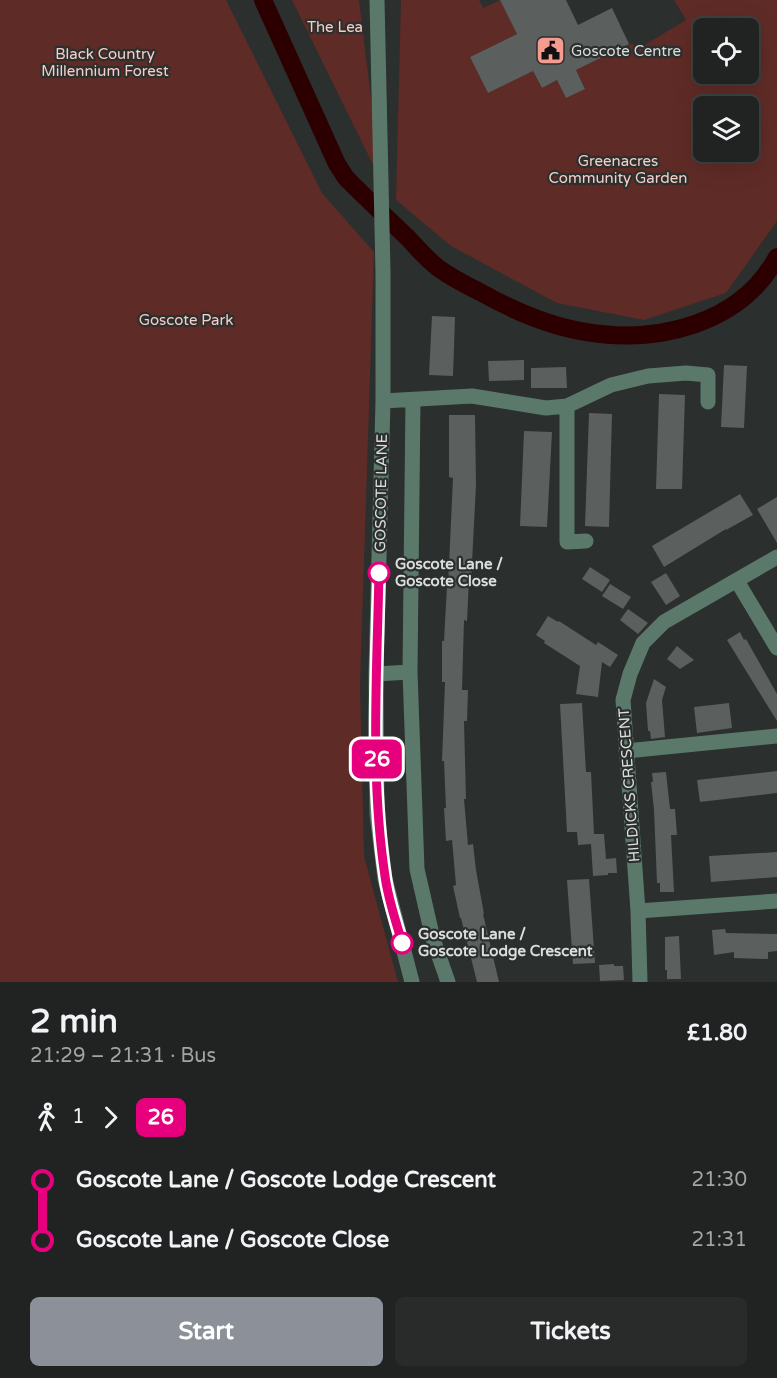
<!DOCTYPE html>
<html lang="en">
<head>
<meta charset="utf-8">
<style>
	:root { --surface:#202322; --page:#282b2a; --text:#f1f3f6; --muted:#a2a4a5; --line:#3d4040; --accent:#8c9099 }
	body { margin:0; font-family:"Varela Round",sans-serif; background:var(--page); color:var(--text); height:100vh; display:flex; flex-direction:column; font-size:22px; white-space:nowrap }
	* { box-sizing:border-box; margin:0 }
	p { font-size:20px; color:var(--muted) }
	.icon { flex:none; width:33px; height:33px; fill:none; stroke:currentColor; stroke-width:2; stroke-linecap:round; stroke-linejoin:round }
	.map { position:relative; height:982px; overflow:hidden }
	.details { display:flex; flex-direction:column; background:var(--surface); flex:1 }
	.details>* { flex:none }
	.badge { padding:0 12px; border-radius:9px; font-size:21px; line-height:39px }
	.tools { position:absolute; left:693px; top:18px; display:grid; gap:12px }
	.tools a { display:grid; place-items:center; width:66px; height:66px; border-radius:9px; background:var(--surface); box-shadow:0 6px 24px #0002,0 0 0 2px var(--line); font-size:30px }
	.map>.badge { position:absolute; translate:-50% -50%; box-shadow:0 0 0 3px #fff }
	.legs { display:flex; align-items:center; gap:9px; height:66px; padding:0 30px; font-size:20px }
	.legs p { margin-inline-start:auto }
	.overview { display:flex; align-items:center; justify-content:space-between; height:102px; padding:0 30px }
	h1 { font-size:33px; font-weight:700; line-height:45px }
	.action { display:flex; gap:12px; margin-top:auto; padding:12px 30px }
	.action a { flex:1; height:69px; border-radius:9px; background:var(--accent); color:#fff; font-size:24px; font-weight:700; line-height:69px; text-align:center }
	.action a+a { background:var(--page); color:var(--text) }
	ul { padding:0 30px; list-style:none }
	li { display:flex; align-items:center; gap:21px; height:60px; font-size:22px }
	li i { display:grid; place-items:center; width:9px; height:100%; margin:0 8px; background:currentColor }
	li i::after { content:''; width:15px; height:15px; margin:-8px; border:4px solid; border-radius:50%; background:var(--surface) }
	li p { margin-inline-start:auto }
	li:first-child i { background:linear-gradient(#0000 50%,currentColor 0) }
	li:last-child i { background:linear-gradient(currentColor 50%,#0000 0) }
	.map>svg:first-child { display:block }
	.green { fill:#5f2b26; fill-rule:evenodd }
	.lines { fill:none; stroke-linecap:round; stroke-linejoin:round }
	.canal { stroke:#2c0001; stroke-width:18 }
	.building { fill:#5b5f5d }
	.minor { stroke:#5b796b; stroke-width:15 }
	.line-1-casing { stroke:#fff; stroke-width:14 }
	.line-1 { stroke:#e6007e; stroke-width:9 }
	.stop-1-dot { fill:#fff; stroke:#e6007e; stroke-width:3 }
	.labels { text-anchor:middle; stroke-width:4.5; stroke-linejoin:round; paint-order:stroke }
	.park-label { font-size:15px; fill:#f8cdc7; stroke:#2b2f2d }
	.poi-label { font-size:15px; fill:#dcdedd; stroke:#2b2f2d; text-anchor:start }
	.street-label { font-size:15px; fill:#dcdedd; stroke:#2b2f2d }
	.stop-label { font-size:15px; font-weight:bold; fill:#dcdedd; stroke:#2b2f2d; text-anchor:start }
</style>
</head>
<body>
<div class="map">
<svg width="777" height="982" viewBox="0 0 777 982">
	<rect width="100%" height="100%" fill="#2b2f2d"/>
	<path class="green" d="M0 0H226L322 193 374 252 360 685 364 856 398 982H0Z
		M292 0H359L381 181Z
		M401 0H479L483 8 500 0 517 34 470 57 488 93 533 71 542 88 557 80 566 98 585 88 576 70 629 44 643 46 686 20 674 0H777V221L726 293 644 320 557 303 451 246 396 200ZM704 28H748V74H704ZM704 106H748V152H704Z"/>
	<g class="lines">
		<path class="canal" d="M263 0 337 164 346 178C366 198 387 218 408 238 417 248 427 259 437 267 450 277 466 285 480 292 514 311 548 326 586 332 658 344 741 324 777 257"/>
	</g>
	<path class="building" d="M500 0H566L578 25 612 8 629 44 576 70 585 89 566 98 557 80 542 88 533 71 488 93 470 57 517 34Z
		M432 316 455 317 453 376 429 375Z
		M524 360V380L489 381 488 361Z
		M724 365 747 366 744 428 721 427Z
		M566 367 567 388H531V368Z
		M659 394 685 395 682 489H656Z
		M589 413 612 414 609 527 585 526Z
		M449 415H475L476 485 472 563 471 579H469L467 621 464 620 462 690H468L467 721H464L466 799H464L468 845 473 844 476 870 484 914H483L499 982H477L461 918H460L453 886 456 885 452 840 446 841 444 808H446L444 761H442L445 682H442V641H444L447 586H448L453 478 449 477Z
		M524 431 552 432 547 527 520 526Z
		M740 494 753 515 726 530V529L664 567 652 546Z
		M777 497V543L757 509Z
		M590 567 610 580 602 592 582 579Z
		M666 573 680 596 666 605 651 582Z
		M610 584 631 597 623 609 602 596Z
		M628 609 648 623 638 634 620 620Z
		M548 616 558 622 559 621 596 645 598 642 618 655 610 667 602 662 598 697 576 694 580 666 544 643 545 641 536 635Z
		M740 632 744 640 746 639 777 694V721L727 640Z
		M677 646 694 660 680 669 667 659Z
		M654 679 666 687 662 700 665 737 651 739 650 731H648L646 703Z
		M582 703 586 772H591L594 834H604L606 859 616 858 617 873H608V875L593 876 591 844 578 845 577 832H567L560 704Z
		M729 703 732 728 697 733 694 707Z
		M777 771V793L700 802 697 780Z
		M666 772 670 809H675L677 835H671L674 892H660V883H657L654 810 651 782H653L652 773Z
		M777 852V877L711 882 709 856Z
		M589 879 595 963 573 964 567 880Z
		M725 929 726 933 777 934V951L768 952V959L734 958V952L714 955 712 930Z
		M679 936 681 979H667V970H665V937Z
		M614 964V966H623L624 980 600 981 599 965Z"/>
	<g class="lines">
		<path class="minor" d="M377 0 383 272V401L376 674 377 814 385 879 412 982
			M413 400 410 672 417 869 433 939 448 982
			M383 401 472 396 546 408 567 406 611 385 648 376 686 373 708 375V402
			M567 406V542L586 541
			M737 581 777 648
			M376 674 410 672
			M626 751 777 736
			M638 911 777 901
			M640 982 638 911 623 700 630 674 643 643 664 622 777 557"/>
	</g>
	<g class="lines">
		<defs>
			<path id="line-1" d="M379 573C377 673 370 777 385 876 388 899 396 921 402 943"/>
		</defs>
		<use href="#line-1" class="line-1-casing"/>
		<use href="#line-1" class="line-1"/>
	</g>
	<defs>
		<symbol id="civic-square" viewBox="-11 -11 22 22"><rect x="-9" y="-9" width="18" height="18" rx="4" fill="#f59c91" stroke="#2b2f2d"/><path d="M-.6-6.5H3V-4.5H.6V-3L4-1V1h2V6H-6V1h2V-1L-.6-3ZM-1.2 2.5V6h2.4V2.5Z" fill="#111"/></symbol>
	</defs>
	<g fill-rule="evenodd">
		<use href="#civic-square" x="534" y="34" width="33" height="33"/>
	</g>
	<g class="stop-1-dot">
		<circle cx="379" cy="573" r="10"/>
		<circle cx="402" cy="943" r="10"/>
	</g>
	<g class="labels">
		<g class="park-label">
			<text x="335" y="32">The Lea</text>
			<text x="105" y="59">Black Country<tspan x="105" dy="17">Millennium Forest</tspan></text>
			<text x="618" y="166">Greenacres<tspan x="618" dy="17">Community Garden</tspan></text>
			<text x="186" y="325">Goscote Park</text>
		</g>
		<g class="poi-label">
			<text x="571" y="56">Goscote Centre</text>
		</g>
		<g class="street-label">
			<text transform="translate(381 493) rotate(-89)" y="5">GOSCOTE LANE</text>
			<text transform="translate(629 785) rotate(-94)" y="5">HILDICKS CRESCENT</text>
		</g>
		<g class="stop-label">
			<text x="395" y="569">Goscote Lane /<tspan x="395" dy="17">Goscote Close</tspan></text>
			<text x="418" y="939">Goscote Lane /<tspan x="418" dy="17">Goscote Lodge Crescent</tspan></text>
		</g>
	</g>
</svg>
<div class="tools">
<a><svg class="icon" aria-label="locate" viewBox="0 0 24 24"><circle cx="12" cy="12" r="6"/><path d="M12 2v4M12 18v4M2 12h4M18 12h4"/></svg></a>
<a><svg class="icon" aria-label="layers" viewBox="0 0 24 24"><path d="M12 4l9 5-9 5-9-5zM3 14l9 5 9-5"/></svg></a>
</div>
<b class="badge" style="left:377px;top:759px;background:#e6007e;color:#fff">26</b>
</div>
<section class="details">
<div class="overview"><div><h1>2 min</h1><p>21:29 – 21:31 · Bus</p></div><b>£1.80</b></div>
<div class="legs"><svg class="icon" aria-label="walk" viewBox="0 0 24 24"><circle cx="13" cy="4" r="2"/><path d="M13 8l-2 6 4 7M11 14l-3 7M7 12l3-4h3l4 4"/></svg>1<svg class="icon" aria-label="forward" viewBox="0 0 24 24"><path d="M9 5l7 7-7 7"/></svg><b class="badge" style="background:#e6007e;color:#fff">26</b></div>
<ul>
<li><i style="color:#e6007e"></i><b>Goscote Lane / Goscote Lodge Crescent</b><p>21:30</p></li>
<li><i style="color:#e6007e"></i><b>Goscote Lane / Goscote Close</b><p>21:31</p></li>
</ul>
<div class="action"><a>Start</a><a>Tickets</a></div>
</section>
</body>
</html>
